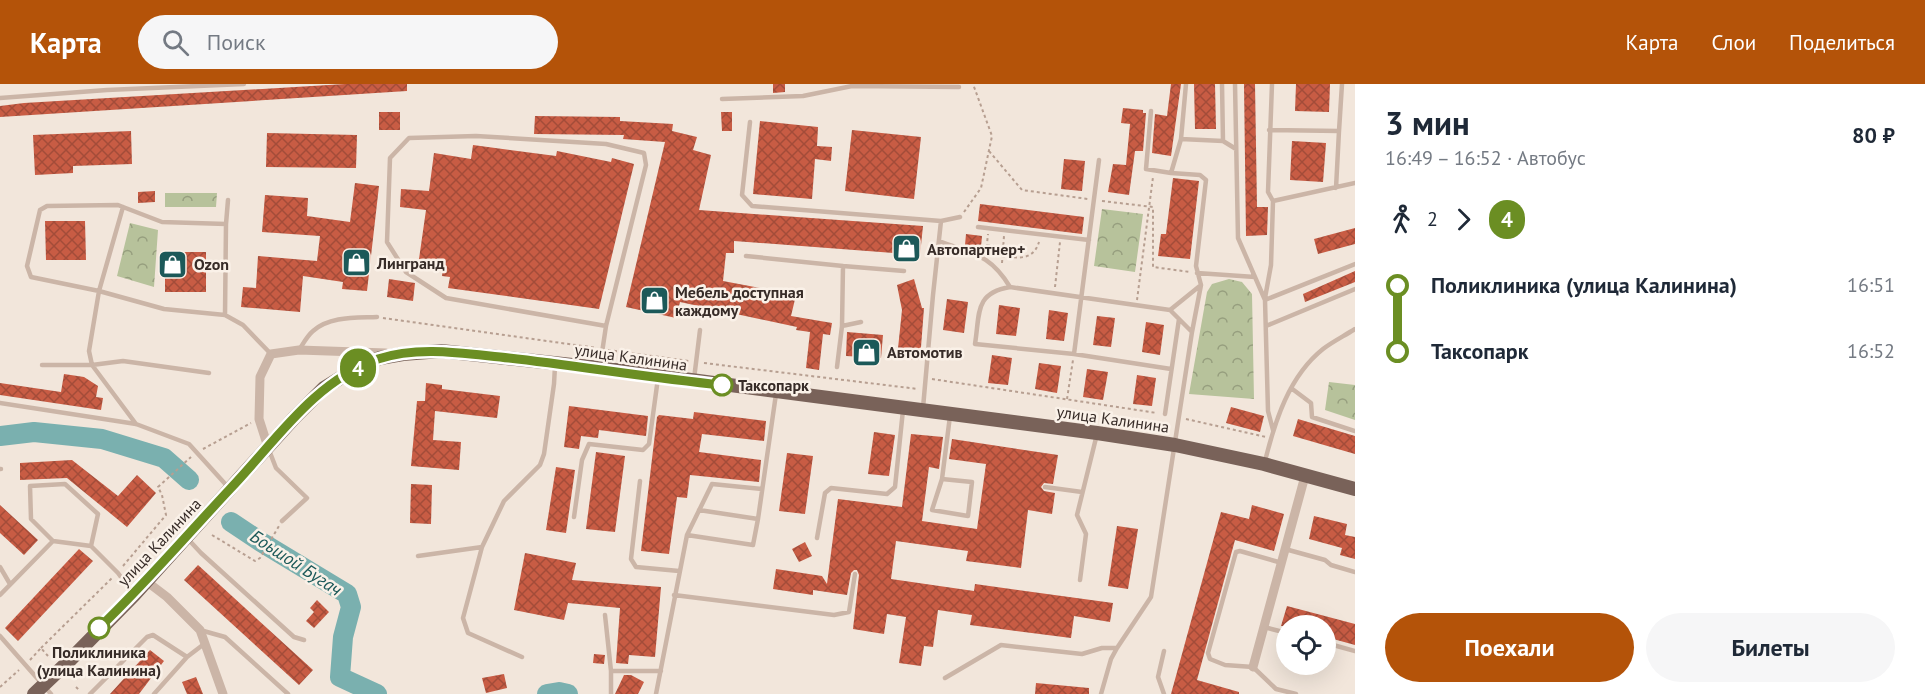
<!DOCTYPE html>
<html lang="ru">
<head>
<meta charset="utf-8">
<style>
	:root { --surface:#fff; --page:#f6f6f7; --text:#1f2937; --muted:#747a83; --accent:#b45309 }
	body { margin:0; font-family:"PT Sans",sans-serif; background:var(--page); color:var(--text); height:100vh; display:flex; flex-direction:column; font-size:22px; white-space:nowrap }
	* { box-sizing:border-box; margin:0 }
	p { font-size:20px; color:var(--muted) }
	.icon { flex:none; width:33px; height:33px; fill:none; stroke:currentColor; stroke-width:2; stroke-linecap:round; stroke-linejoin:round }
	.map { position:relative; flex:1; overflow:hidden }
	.details { display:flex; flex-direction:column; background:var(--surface); width:570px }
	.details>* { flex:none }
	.badge { padding:0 12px; border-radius:20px; font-size:21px; line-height:39px }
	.tools { position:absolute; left:1276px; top:531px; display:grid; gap:12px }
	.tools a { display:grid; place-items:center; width:60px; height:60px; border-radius:50%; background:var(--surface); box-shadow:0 6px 24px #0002; font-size:30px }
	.map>.badge { position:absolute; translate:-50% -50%; box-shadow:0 0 0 3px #fff }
	.legs { display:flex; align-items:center; gap:9px; height:66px; padding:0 30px; font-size:20px }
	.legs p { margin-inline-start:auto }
	.summary { display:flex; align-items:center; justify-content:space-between; height:102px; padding:0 30px }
	h1 { font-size:33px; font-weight:600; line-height:45px }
	.action { display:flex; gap:12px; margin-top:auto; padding:12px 30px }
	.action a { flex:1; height:69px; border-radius:36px; background:var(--accent); color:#fff; font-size:24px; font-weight:600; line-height:69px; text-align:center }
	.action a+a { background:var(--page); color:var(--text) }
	ul { padding:0 30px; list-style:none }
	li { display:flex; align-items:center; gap:21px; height:66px; font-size:22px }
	li i { display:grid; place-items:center; width:9px; height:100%; margin:0 8px; background:currentColor }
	li i::after { content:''; width:15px; height:15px; margin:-8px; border:4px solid; border-radius:50%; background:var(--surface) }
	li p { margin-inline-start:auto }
	li:first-child i { background:linear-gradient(#0000 50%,currentColor 0) }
	li:last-child i { background:linear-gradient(currentColor 50%,#0000 0) }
	header { display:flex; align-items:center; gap:36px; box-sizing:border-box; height:84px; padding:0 30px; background:var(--accent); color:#fff }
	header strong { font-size:28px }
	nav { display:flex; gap:33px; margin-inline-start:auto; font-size:21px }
	.search { width:420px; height:54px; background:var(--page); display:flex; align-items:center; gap:15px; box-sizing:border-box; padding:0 21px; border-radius:33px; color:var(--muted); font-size:22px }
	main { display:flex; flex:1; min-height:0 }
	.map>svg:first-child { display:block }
	.park { fill:url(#park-crowns) }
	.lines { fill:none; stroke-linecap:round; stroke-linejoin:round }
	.river { stroke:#7ab0af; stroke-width:20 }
	.building { fill:url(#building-cross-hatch) }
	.path { stroke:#b79f91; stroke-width:2; stroke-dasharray:3 3; stroke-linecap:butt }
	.lane { stroke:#cbb5a7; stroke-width:4.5 }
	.street { stroke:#cbb5a7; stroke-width:9 }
	.primary { stroke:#796259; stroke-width:14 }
	.line-1-casing { stroke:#fff; stroke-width:14 }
	.line-1 { stroke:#6b8e23; stroke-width:9 }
	.stop-1-dot { fill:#fff; stroke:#6b8e23; stroke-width:3 }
	.labels { text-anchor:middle; stroke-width:5; stroke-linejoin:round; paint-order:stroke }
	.poi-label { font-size:16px; font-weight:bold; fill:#372c28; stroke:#faf1e8; text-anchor:start }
	.street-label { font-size:16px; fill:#372c28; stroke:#faf1e8 }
	.stop-label { font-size:16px; font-weight:bold; fill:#372c28; stroke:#faf1e8; text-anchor:start }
	.water-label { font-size:18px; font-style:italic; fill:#1c5959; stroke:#faf1e8 }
</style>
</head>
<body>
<header>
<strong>Карта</strong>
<div class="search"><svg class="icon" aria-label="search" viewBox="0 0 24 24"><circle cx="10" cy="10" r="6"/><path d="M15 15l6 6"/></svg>Поиск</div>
<nav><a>Карта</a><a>Слои</a><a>Поделиться</a></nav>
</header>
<main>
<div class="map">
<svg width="1355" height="610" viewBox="0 0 1355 610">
	<defs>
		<pattern id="park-crowns" width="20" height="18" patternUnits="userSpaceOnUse" patternTransform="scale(1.5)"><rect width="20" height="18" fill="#b7c29b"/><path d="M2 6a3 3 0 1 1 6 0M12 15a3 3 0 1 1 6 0" fill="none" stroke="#969e7e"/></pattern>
		<pattern id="building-cross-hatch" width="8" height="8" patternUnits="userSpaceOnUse" patternTransform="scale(1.5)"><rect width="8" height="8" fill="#c85c44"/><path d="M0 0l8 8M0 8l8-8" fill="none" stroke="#a34c39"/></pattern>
	</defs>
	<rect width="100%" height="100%" fill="#f2e6db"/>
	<path class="park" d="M165 109H217L216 123H165Z
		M1102 125 1143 130 1135 188 1094 182Z
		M130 139 158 146 154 203 117 192Z
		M1229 195 1242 198 1252 210 1254 315 1189 310 1207 208 1212 200Z
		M1329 298 1355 301V336L1325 326Z"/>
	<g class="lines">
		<path class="river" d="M0 352 34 348 102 355 164 374 189 396
			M231 438 261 458 347 510 351 523 343 553 340 593 377 610
			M547 610 559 608 568 610"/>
	</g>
	<path class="building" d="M345 0H407V7L0 33V22L24 19Z
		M773 0H785V8L773 9Z
		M1171 0H1181L1171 72 1152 69 1155 30 1167 32Z
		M1194 0H1215L1216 45H1195Z
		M1244 0H1255L1257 123H1268L1267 151 1246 152Z
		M1296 0H1330L1329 28 1295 27Z
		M1123 24 1143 26V29H1146L1143 67H1135L1129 111 1108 108 1113 80 1126 81 1130 40 1121 39Z
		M379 28H400V46H379Z
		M721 28H732V47H722Z
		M535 32 620 33V37L673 40 672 47 697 53 693 66 711 71 699 126 923 142 920 171 734 157V169H726L723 197 796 211 791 232 832 239 830 251 823 250 819 286 806 284 810 248 796 246 797 243 680 218 676 234 626 223 665 58 623 55 624 51 534 50Z
		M760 37 818 43 817 62 832 63 831 77 815 75 812 115 753 110Z
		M852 46 921 53 914 115 845 107Z
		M131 47 132 80 73 82V89L35 91 33 51Z
		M267 49 357 51 356 84 266 83Z
		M1292 57 1326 59 1323 98 1290 96Z
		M473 61 556 72 557 67 611 78 612 74 634 80 599 225 448 204 450 193 442 192 443 185 418 182 426 126 400 123 401 105 429 107 434 69 471 75Z
		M1064 75 1085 77 1082 107 1061 105Z
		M1173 94 1199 97 1190 175 1158 172 1161 150H1166Z
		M355 99 379 102 367 207 342 205 343 198 303 192 300 228 241 223 243 203 256 204 258 172 317 177 320 152 262 148 265 111 308 114 307 132 350 138Z
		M155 107V118L138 119V108Z
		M980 120 1084 133 1082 150 978 137Z
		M45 137H85L86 176H46Z
		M1355 144V160L1318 170 1314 155Z
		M966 150 982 152 981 163 965 161Z
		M165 168H206V208H165Z
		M1355 187V198L1305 218 1303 210Z
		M389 195 415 199 413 217 387 213Z
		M914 195 922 224H924L920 276 897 274 902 226 897 201Z
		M947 215 968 218 964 249 943 246Z
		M999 221 1020 224 1016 252 996 250Z
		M1049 226 1068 229 1064 257 1046 255Z
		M1097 232 1115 234 1111 263 1093 261Z
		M1146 238 1164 241 1160 271 1142 268Z
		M847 248 883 251 881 274 846 272Z
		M992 271 1012 274 1008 301 988 299Z
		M1039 279 1061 282 1057 309 1035 305Z
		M1087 285 1108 288 1103 316 1083 313Z
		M64 290 84 293 98 302 96 313 103 314 101 326 0 311V299L61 308Z
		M1137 291 1156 294 1152 322 1133 320Z
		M426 299 442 301V305L500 312 497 334 435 327 433 356 461 358 459 386 411 382 417 317H425Z
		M569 322 648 332 646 352 599 346 598 354 581 352 579 365 564 363Z
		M1231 323 1264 332 1260 348 1226 339Z
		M694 328 766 337 764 357 702 350 699 368 761 376 759 398 690 391 687 414 677 413 669 470 641 467 657 333 659 331 693 335Z
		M1298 335 1355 352V370L1293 352Z
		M874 348 895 351 889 392 868 390Z
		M911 350 943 353 939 385 929 383 922 437 977 445 986 380 949 375 952 355 1058 371 1053 400 1044 399 1041 403 1044 407 1055 409 1052 430 1028 426 1021 484 966 477 968 467 896 457 891 495 974 507 975 500 1113 519 1110 538 1074 532 1071 554 970 541 972 531 938 526 933 563 924 562 921 582 899 579 906 533 887 530 884 550 853 545 859 491 857 486H854L851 489 847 511 813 506V511L773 505 776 485 822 492 827 500 838 415 902 423Z
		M596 368 625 372 615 448 586 445Z
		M787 369 813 372 805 430 779 427Z
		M72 376 118 412 137 391 156 409 127 443 67 394 20 396V379Z
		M556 383 575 386 566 449 546 446Z
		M411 400 432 401 431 440 410 439Z
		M0 421 38 456 24 471 0 449Z
		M1252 421 1284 430 1274 467 1235 456 1197 596 1239 608V610H1171L1221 428 1249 435Z
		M1314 432 1347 440 1345 451 1355 453V475L1340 471 1342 464 1309 455Z
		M1117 442 1138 445 1128 505 1108 502Z
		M805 458 812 472 799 478 792 465Z
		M79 465 93 477 18 557 5 544Z
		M525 469 576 479 572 496 661 503 655 573 629 571 628 580 616 579 620 524 568 519 564 536 514 526Z
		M198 481 313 586 299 601 184 496Z
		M317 516 329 528 314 544 306 537 314 528 310 524Z
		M1287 522 1355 540V561L1326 553V542H1281Z
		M150 566 164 577 139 610H110Z
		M594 570 605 571 604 580 593 579Z
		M504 590 507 604 486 609 482 594Z
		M624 591H631L644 598 638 610H615Z
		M196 593 203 610H187L182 598Z
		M1036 599 1089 604V610H1035Z"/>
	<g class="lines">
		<path class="path" d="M989 67 1022 106 1088 115
			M1102 117 1153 123V183L1190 188
			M964 128 981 104 992 52 973 0
			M987 161 1002 163
			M986 169 988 150
			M1002 172C1018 174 1033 177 1039 158
			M1002 179 1004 152
			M1055 203 1060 158
			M1137 216 1153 93
			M383 234 597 264
			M608 266 689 277
			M704 279 918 305
			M932 295 1157 329
			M1067 315 1073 276
			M1186 335 1266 353
			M203 365 251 339
			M212 451 255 477 260 474 279 442
			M123 482 166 431 162 411 158 403 191 373
			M41 564 113 493
			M30 576 41 564 48 572
			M0 603 19 586
			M76 603 79 606"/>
		<path class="lane" d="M1222 0 1223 57
			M1235 0 1238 154 1265 216
			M0 14 107 6 244 0
			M722 15 803 12 852 2 959 3
			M1151 27 1146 85 1171 89 1181 55 1186 0
			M750 38 742 111 752 122 941 137 933 211 923 324
			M1269 46 1339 47 1336 104
			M1339 47 1342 0
			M1181 55 1223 57 1236 65
			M1273 117 1355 99
			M123 123 99 207 31 193 27 182 40 126 47 122 118 121 123 123 162 138 226 140 225 231 243 241 271 270
			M941 137 960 133
			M226 140 228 116
			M978 143 1089 156
			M939 157C973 170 990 170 1010 203
			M746 172 843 182 842 242 837 283
			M843 182 904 187
			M1197 189 1255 193
			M1265 214 1271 181 1273 117 1268 108 1272 0
			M1170 226 1201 201 1196 182 1206 96 1200 91 1171 89
			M842 242 861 238
			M1266 242 1355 205
			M1192 248 1201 201
			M299 266C303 260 307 252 313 247 330 232 356 234 377 233
			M1074 270 1099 76
			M42 281H92L136 340
			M600 282 606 242 646 81 644 69 606 60 476 52 409 54 390 74 387 158 406 188 446 214 606 242
			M209 289 123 277 92 281 89 267 99 207 164 225 225 231
			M694 295 700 246
			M1291 304 1311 319 1312 333 1355 347
			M0 319 136 340 189 360 228 403
			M1165 330 1179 235
			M1273 346 1268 327 1265 216 1355 180
			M269 366 276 384 307 414 282 437
			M1265 377C1275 337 1289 292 1323 265 1332 258 1344 252 1355 245
			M0 385H1
			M942 395 972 398 968 432 932 426 942 395 950 332
			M640 397 631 475 636 483 679 487
			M1045 403 1082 408
			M699 426 758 435 776 310
			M574 433 582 376 589 360 643 366 649 360 658 294
			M687 451 753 461 758 435
			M187 454 201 469 294 553 304 556
			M817 454 825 409 831 404 887 410 895 403 903 326
			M53 457 31 435 30 402 65 400 98 430 91 462
			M1285 465 1325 476 1331 481 1355 488
			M418 472 482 463
			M1282 479 1240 467 1236 468 1208 569 1210 575 1225 581 1253 583 1276 605 1296 610
			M0 483 10 500
			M1080 496 1086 450 1077 431 1097 350
			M0 511 53 457 91 462 118 489 132 508
			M674 511 834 531 849 528 855 490
			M605 531 611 587
			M1264 543 1287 549
			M200 546 225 553 288 610
			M0 552 51 610
			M1326 559 1355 567
			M187 573 204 560
			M522 573 468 549 463 534 482 463 504 417 540 381 544 370 554 300 555 282
			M945 594 1001 561 1082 570 1102 564H1117L1151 513 1192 248 1170 226 1010 203C974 209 980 230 975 260L1074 270 1171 285
			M90 610 147 553 153 551 187 573 154 610
			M611 610V587H661
			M656 610 687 451 712 400 762 405
			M1101 610 1111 575 1117 564
			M1164 610 1158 593 1164 567"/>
		<path class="street" d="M268 363 259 335 260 293 271 270 299 266 386 269
			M146 497 167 513 200 546 223 610
			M1253 583 1305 392"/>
		<path class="primary" d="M34 610 70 576 134 511 294 334 324 304 355 285 380 274 403 270 441 267 600 284 1097 349 1175 361 1264 380 1355 405"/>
	</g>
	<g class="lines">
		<defs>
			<path id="line-1" d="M99 544C145 500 186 452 230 405 275 358 314 297 378 275 420 261 467 270 509 274 580 282 651 294 722 301"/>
		</defs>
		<use href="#line-1" class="line-1-casing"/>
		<use href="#line-1" class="line-1"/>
	</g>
	<defs>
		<symbol id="shop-square" viewBox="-11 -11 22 22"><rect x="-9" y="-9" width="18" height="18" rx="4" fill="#1c5959" stroke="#faf1e8"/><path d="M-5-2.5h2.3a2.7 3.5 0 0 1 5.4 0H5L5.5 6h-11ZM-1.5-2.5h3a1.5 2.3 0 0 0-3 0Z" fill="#fff"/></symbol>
	</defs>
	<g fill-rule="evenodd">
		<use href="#shop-square" x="890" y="148" width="33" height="33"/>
		<use href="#shop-square" x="340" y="162" width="33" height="33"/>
		<use href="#shop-square" x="156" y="164" width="33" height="33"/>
		<use href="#shop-square" x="638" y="200" width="33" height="33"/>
		<use href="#shop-square" x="850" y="252" width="33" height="33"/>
	</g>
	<g class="stop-1-dot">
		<circle cx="722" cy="301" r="10"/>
		<circle cx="99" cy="544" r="10"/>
	</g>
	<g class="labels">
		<g class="poi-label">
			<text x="927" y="171">Автопартнер+</text>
			<text x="377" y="185">Лингранд</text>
			<text x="194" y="186">Ozon</text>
			<text x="675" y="214">Мебель доступная<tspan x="675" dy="18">каждому</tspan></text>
			<text x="887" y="274">Автомотив</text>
		</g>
		<g class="street-label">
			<text transform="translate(631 273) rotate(8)" y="6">улица Калинина</text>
			<text transform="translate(1113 335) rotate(8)" y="6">улица Калинина</text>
			<text transform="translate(159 458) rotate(-47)" y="6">улица Калинина</text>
		</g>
		<g class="stop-label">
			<text x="738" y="307">Таксопарк</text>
			<text x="99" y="574" text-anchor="middle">Поликлиника<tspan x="99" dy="18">(улица Калинина)</tspan></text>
		</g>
		<g class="water-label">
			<text transform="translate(296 479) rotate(33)" y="6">Боьшой Бугач</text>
		</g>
	</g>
</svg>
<div class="tools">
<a><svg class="icon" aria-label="locate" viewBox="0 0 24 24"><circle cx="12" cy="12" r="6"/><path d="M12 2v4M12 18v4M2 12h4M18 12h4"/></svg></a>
</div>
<b class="badge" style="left:358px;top:284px;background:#6b8e23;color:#fff">4</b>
</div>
<section class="details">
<div class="summary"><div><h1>3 мин</h1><p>16:49 – 16:52 · Автобус</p></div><b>80 ₽</b></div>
<div class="legs"><svg class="icon" aria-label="walk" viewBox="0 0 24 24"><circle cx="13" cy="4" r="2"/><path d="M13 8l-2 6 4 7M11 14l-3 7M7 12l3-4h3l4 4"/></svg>2<svg class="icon" aria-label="forward" viewBox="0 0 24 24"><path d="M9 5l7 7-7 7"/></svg><b class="badge" style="background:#6b8e23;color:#fff">4</b></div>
<ul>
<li><i style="color:#6b8e23"></i><b>Поликлиника (улица Калинина)</b><p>16:51</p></li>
<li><i style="color:#6b8e23"></i><b>Таксопарк</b><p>16:52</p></li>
</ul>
<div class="action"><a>Поехали</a><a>Билеты</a></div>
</section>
</main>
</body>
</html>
